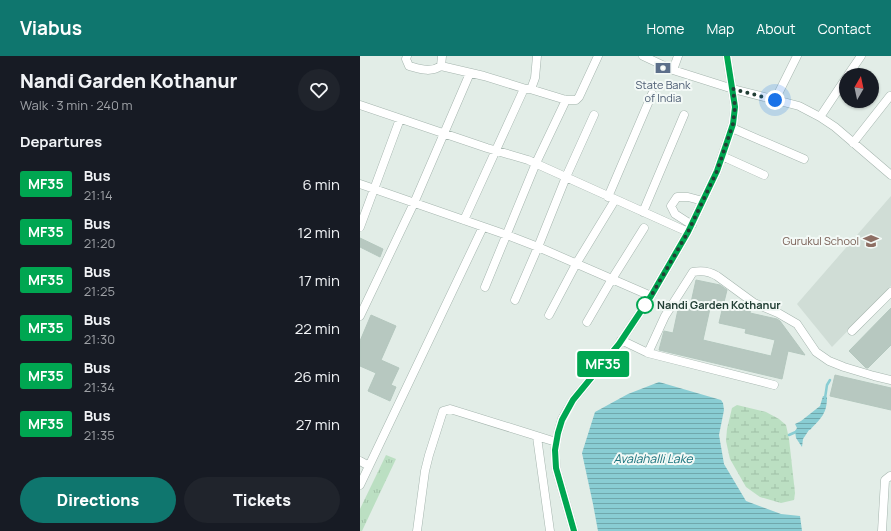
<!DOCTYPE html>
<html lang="en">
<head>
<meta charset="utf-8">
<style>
	:root { --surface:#171b24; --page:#20242c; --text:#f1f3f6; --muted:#9ea1a6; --accent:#0f766e }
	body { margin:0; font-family:Manrope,sans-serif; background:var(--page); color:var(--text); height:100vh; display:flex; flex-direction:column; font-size:15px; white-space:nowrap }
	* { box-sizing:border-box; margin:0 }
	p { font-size:13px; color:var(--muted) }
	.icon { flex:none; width:22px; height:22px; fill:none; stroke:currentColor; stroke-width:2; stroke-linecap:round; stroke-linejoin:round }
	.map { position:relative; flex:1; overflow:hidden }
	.sheet { display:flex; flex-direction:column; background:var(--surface); width:360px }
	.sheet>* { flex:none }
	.badge { padding:0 8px; border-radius:3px; font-size:14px; line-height:26px }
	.needle { width:26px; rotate:9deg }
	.buttons { position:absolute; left:479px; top:12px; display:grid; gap:8px }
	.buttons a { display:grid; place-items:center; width:40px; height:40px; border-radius:50%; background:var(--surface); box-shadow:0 1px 3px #0004; font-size:20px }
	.you { position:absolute; width:20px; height:20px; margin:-10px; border:3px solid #fff; border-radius:50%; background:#1a73e8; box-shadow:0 0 0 6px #1a73e833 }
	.map>.badge { position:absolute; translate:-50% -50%; box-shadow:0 0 0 2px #fff }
	h2 { padding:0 20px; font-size:15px; line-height:36px }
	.round { display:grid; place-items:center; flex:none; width:42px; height:42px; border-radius:21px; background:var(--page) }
	.head { display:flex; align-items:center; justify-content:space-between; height:68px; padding:0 20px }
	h1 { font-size:19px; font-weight:800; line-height:30px }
	.primary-button { display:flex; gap:8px; margin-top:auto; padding:8px 20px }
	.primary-button a { flex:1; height:46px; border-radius:24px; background:var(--accent); color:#fff; font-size:16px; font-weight:800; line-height:46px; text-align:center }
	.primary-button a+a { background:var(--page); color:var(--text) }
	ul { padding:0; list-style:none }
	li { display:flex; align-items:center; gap:12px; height:48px; padding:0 20px }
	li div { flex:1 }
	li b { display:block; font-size:15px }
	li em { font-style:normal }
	li .badge { min-width:44px; font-weight:700; text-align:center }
	header { display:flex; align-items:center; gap:24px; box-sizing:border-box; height:56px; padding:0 20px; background:var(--accent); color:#fff }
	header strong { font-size:19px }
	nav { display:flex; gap:22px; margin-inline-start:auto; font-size:14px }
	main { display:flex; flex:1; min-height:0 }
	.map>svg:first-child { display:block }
	.built { fill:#d0ddd6 }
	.grass { fill:url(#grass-tufts) }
	.wetland { fill:url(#wetland-marsh) }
	.water { fill:url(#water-rules) }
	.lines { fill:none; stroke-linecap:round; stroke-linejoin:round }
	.stream { stroke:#89cdd3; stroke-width:2.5 }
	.building { fill:#b7c8c0; stroke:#b4c7be; fill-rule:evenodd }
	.minor-casing { stroke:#a5b5ae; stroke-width:9 }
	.minor { stroke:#fff; stroke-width:8 }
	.line-casing { stroke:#fff; stroke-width:9 }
	.line { stroke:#00a651; stroke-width:6 }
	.walk { stroke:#223f35; stroke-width:4; stroke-dasharray:0 7.2 }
	.stop-dot { fill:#fff; stroke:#00a651; stroke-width:2 }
	.labels { text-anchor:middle; stroke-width:4; stroke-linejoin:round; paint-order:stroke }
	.service-label { font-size:11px; fill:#4e5e75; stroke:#f3f9f6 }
	.education-label { font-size:11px; fill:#785e54; stroke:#f3f9f6; text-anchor:end }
	.stop-label { font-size:11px; font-weight:bold; fill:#223f35; stroke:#f3f9f6; text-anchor:start }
	.water-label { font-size:12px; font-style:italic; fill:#1a737d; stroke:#f3f9f6 }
</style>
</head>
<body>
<header>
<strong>Viabus</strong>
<nav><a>Home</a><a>Map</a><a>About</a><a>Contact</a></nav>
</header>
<main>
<section class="sheet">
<div class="head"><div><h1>Nandi Garden Kothanur</h1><p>Walk · 3 min · 240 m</p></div><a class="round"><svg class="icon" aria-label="heart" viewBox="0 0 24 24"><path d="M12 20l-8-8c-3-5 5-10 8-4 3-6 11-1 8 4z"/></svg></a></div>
<h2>Departures</h2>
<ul>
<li><span class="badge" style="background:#00a651;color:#fff">MF35</span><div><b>Bus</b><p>21:14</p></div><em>6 min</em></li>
<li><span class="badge" style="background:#00a651;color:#fff">MF35</span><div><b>Bus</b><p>21:20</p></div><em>12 min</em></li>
<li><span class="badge" style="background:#00a651;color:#fff">MF35</span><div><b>Bus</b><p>21:25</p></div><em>17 min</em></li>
<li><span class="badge" style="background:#00a651;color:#fff">MF35</span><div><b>Bus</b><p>21:30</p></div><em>22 min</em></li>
<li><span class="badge" style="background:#00a651;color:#fff">MF35</span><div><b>Bus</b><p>21:34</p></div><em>26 min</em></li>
<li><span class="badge" style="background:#00a651;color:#fff">MF35</span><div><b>Bus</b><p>21:35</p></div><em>27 min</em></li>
</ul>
<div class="primary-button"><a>Directions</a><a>Tickets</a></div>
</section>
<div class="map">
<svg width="531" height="475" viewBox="0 0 531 475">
	<defs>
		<pattern id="grass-tufts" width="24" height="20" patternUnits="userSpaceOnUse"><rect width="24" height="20" fill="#bbdfc2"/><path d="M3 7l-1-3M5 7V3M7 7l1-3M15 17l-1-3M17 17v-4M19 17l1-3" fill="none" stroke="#a0c0a7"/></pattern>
		<pattern id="wetland-marsh" width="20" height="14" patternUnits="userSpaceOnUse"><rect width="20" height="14" fill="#bbdfc2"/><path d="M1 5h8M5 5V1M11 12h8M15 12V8" fill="none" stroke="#a0c0a7"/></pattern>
		<pattern id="water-rules" width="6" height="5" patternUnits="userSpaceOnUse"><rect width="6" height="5" fill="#89cdd3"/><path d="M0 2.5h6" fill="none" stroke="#70a8ac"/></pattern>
	</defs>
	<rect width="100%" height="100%" fill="#e2ede7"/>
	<path class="built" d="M531 140V230L472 291 437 248Z"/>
	<path class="grass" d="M26 399 36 403 2 475H0V453Z"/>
	<path class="wetland" d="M377 349 406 356 419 363 426 369 429 383 435 437 434 444 421 447 400 441 386 431 370 403 366 385 367 373 372 352Z"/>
	<path class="water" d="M299 326 361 344 363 347 364 354 359 379 364 408 386 445 421 458 440 460 442 475H238L233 448 222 397 235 356 268 338Z
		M463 340 467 341C467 358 461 362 450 374H449L443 383 442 391 436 382 435 375 437 372 435 368 441 365 460 350Z"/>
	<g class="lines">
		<path class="stream" d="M465 342 467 329 470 324
			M429 379 438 375"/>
	</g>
	<path class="building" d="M0 182 23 193 20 201 0 191Z
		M336 224 360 229 367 234 364 246 391 252 390 257 417 263 420 265 445 299 428 295 422 323 299 294 304 275 313 277 319 249 330 251ZM351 248 363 250 359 267 386 273 385 277 415 284 411 300 343 284Z
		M531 252V289L508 312H506L489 295Z
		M11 259 36 270 21 304 39 312 31 329 36 331 30 345 8 335 16 317 0 310V285Z
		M475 319 531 332V354L470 340Z"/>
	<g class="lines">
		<defs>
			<path id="minor" d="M47 0 46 3 49 10C60 13 70 17 81 10L124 20 166 33
				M283 0 313 14 373 33 439 50 460 61 475 71 531 119
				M81 10 82 0
				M313 14 318 0
				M488 19 501 0
				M171 33 175 22 177 0
				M415 44 437 0
				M0 49 127 92 168 104 328 176
				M460 61 486 22
				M372 72 444 103
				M493 87 530 40
				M362 100 404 119
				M0 128 147 179 178 191 291 240
				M248 141 292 38
				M283 156 324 59
				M104 164 163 35 166 33H170L206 44H216L219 41 238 0
				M332 169 315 158 311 150 317 141H328L343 145
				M0 171 40 63
				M125 231 176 107 206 44
				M155 244 178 191 206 121 234 59
				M189 259 216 208 255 144
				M0 260 54 147 110 17
				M227 266 252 223 284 172
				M492 275 531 236
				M261 284 288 297 305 260 333 216C342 214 349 215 357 220L394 247 418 257 437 268 456 296 469 305 484 311 514 320 531 324
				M288 297 414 329
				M177 381 190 475
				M0 405 9 410
				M0 429 123 171
				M57 475 65 415 69 399 83 355 90 353 196 386
				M214 475 196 412 195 393 198 377 202 363 213 344 259 288 291 240 328 176 357 115 373 68 375 51 367 0
				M522 475 525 424 530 420H531"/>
		</defs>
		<use href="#minor" class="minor-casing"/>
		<use href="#minor" class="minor"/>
	</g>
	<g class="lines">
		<defs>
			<path id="line" d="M214 475 196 412 195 394 198 377 202 364 213 344 259 288 291 240 328 176 357 115 366 89 373 68 375 51 367 0"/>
		</defs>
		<use href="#line" class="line-casing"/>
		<use href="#line" class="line"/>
		<path class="walk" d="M285 249 291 240 328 176 357 115 373 68 375 51 373 33 415 44"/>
	</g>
	<defs>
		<symbol id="bank-bare" viewBox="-9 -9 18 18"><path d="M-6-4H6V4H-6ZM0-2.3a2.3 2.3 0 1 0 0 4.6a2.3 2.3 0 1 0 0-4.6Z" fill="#5c6f8a" stroke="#f3f9f6" stroke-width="2.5" paint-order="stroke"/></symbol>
		<symbol id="school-bare" viewBox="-9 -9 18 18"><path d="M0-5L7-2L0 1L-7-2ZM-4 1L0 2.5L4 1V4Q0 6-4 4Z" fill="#8d6e63" stroke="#f3f9f6" stroke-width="2.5" paint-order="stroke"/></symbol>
	</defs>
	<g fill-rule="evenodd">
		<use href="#bank-bare" x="292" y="1" width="22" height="22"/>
		<use href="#school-bare" x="500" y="174" width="22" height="22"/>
	</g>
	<circle class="stop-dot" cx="285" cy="249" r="8"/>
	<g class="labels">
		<g class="service-label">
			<text x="303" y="33">State Bank<tspan x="303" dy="13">of India</tspan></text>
		</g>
		<g class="education-label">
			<text x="499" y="189">Gurukul School</text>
		</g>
		<g class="stop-label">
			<text x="297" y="253">Nandi Garden Kothanur</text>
		</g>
		<g class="water-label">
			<text x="293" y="407">Avalahalli Lake</text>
		</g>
	</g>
</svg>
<div class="buttons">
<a><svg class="needle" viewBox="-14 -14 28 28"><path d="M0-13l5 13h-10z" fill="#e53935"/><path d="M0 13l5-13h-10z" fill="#9ea1a6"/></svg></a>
</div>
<div class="you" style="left:415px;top:44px"></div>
<b class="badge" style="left:243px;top:308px;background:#00a651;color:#fff">MF35</b>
</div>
</main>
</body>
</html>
